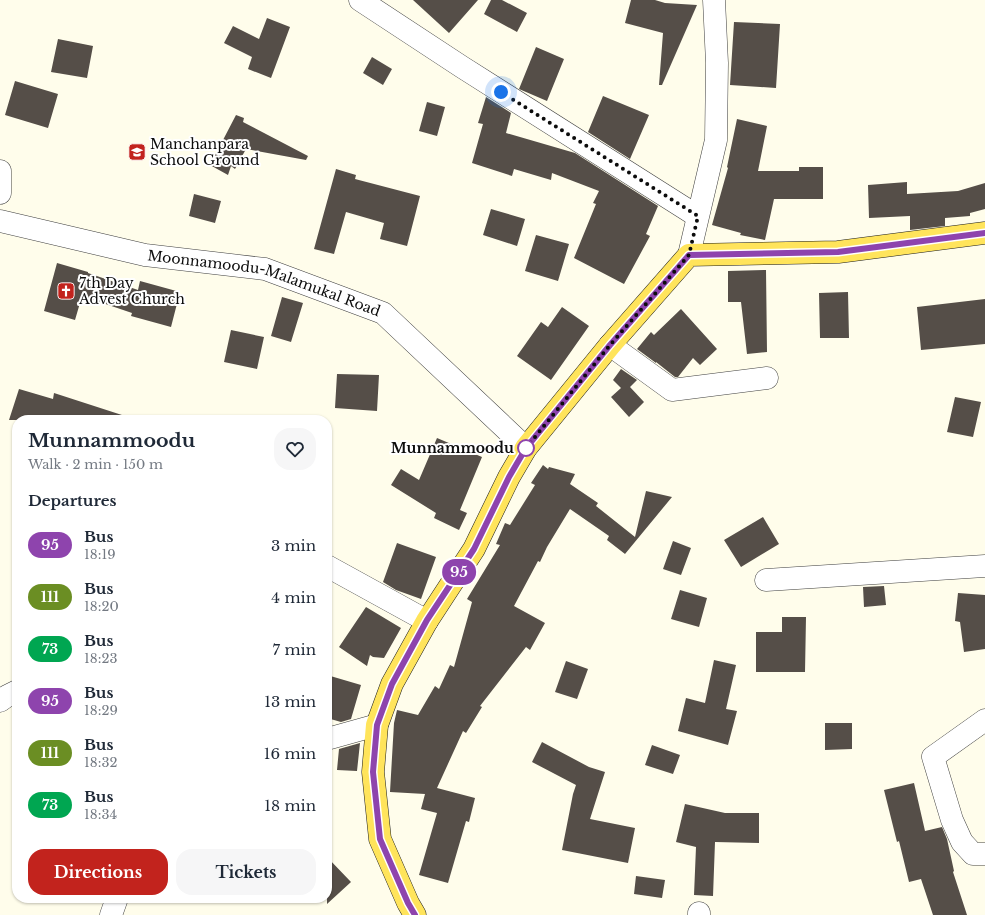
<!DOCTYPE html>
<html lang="en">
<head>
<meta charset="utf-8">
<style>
	:root { --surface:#fff; --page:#f6f6f7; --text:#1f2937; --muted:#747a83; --accent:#c2231d }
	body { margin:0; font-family:"Libre Baskerville",serif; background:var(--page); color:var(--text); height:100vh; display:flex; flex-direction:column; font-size:15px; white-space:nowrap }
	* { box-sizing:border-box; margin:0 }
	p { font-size:13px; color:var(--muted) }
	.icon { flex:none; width:22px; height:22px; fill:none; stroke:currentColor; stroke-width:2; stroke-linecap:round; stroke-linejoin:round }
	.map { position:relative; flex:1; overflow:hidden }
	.drawer { position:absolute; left:12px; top:415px; width:320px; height:488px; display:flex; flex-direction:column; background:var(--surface); border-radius:16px; box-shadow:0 1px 3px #0004 }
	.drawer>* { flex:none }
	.badge { padding:0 8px; border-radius:13px; font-size:14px; line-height:26px }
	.you { position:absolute; width:20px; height:20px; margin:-10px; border:3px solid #fff; border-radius:50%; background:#1a73e8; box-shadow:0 0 0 6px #1a73e833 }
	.map>.badge { position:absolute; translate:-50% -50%; box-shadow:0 0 0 2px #fff }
	h2 { padding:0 16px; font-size:15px; line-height:36px }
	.round { display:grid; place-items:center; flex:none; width:42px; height:42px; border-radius:16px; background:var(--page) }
	.headline { display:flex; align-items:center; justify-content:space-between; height:68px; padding:0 16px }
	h1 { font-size:19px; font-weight:800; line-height:30px }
	.action { display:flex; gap:8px; margin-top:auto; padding:8px 16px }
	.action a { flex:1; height:46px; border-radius:16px; background:var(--accent); color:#fff; font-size:16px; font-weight:800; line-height:46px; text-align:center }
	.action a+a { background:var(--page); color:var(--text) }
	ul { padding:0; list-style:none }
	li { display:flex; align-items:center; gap:12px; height:52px; padding:0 16px }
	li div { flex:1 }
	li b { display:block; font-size:15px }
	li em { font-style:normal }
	li .badge { min-width:44px; font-weight:700; text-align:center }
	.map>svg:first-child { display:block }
	.building { fill:#554e48 }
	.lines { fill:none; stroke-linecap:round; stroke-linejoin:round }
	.minor-casing { stroke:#3f3f3f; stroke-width:23 }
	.major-casing { stroke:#1d1d1d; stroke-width:23 }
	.minor { stroke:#fff; stroke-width:22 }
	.major { stroke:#ffe45b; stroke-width:22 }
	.line-casing { stroke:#fff; stroke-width:9 }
	.line { stroke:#8e44ad; stroke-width:6 }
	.walk { stroke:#0c0c0c; stroke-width:4; stroke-dasharray:0 7.2 }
	.stop-dot { fill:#fff; stroke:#8e44ad; stroke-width:2 }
	.labels { text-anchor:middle; stroke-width:4; stroke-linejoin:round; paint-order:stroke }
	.poi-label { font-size:14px; fill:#0c0c0c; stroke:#fff; text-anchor:start }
	.street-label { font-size:14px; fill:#0c0c0c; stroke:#fff }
	.stop-label { font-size:14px; font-weight:bold; fill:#0c0c0c; stroke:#fff; text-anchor:end }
</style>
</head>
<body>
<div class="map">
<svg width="985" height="915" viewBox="0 0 985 915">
	<rect width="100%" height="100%" fill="#fffdeb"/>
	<path class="building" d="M413 0H478L449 33Z
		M491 0H502L527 13 517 32 484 14Z
		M631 0H655L665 3 697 5 662 85H659L663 33 625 23Z
		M267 18 290 27 271 78 248 69 252 57 224 43 233 26 259 39Z
		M734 22 780 24 776 88 730 85Z
		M58 39 93 46 87 78 51 72Z
		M536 47 564 59 547 101 519 89Z
		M372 57 392 69 383 85 363 73Z
		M15 81 58 94 48 128 5 115Z
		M603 96 649 115 630 159 588 132Z
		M486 97 511 113 506 133 575 153 658 206 646 234 650 236 624 284 574 258 596 204 593 203 599 191 552 173 551 180 514 169 512 176 472 163 483 124 478 123Z
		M427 102 445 107 437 136 419 131Z
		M236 115 244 118 243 122 308 156 306 160 246 149 235 169 231 166 228 175 210 165Z
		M737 119 767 126 758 171H799V167H823V199H774L765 240 740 235 741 233 712 225 728 168 727 167Z
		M336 169 356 175 355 179 420 196 407 246 380 239 384 223 346 212 334 254 314 249Z
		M907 182V194L958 191 985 183V209L970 213V216L945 218V226L910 230V216L869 218 868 185Z
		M194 194 221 201 215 223 189 216Z
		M491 209 525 219 517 246 483 235Z
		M536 235 569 244 558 281 525 271Z
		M57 263 88 272V273L138 290 140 281 180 292 171 327 131 316 132 313 82 296 75 320 44 311Z
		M766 270 767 352 747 354 741 302H728V271Z
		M848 292 849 338H820L819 293Z
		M282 297 303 303 291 342 271 336Z
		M985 299V344L921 350 917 307Z
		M562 307 589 326 551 380 517 356 541 322 548 327Z
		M681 309 717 349 700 365 693 358 678 377H675L656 362V363L637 349 651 332 654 335Z
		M231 330 264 337 257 369 224 362Z
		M621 369 637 380 630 387 644 402 629 417 611 397 621 388 613 380Z
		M337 374 379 375 377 411 335 408Z
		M19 389 53 399 54 393 125 416 124 420H9Z
		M955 397 981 402 973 437 947 432Z
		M437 438 482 457 460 510 467 513 459 530 434 518 436 513 391 485 401 469 419 480Z
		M543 465 548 469 549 467 575 474 570 484 598 503 596 506 635 537 646 491 672 497 625 554 607 540 609 536 570 509 547 547 540 562 538 561 514 606 545 623 530 650 526 647 480 706 482 707 466 733 463 731 437 788 475 798 469 822 466 821 448 883 419 875 437 813 421 809 425 794 390 792 394 723 397 710 418 715 435 686 439 689 450 665 454 667 472 602 467 599 500 545 496 544 505 523 510 525 535 485 531 483Z
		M763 517 779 544 741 567 724 540Z
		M673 541 691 548 681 575 663 569Z
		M397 543 436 557 421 599 396 590 383 582Z
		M884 586 886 605 864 607 863 587Z
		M680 590 707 598 699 627 671 619Z
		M958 593 985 595V649L964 652 960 622 955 621Z
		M366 607 401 628 384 658 373 657 370 655 367 666 339 647Z
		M782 617H806L805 672H756V632H782Z
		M714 660 736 665 726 709 737 711 728 745 678 731 686 698 705 703Z
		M566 661 588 669 577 699 555 692Z
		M327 675 361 685 351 719 341 722 327 718Z
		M825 723H852V749L825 750Z
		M542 742 589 767 605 772 590 819 635 828 628 863 562 850 573 794 576 785 532 762Z
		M360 743 357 771 337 770 339 749Z
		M652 745 680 755 673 774 645 765Z
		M914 783 925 831 942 827 947 839 954 871 953 872 967 915H933L921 879 909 882 899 841 897 842 884 790Z
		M685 804 725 813H759V843L715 842 713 896 694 895 696 847 676 842Z
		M327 857 351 882 327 904Z
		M636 876 665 880 662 898 634 894Z"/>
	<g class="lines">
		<defs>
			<g id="minor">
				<path d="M360 0 462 67 697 216"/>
				<path d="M0 171V193"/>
				<path id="s1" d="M0 221 145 255 265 269 383 313 526 448"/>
				<path d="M689 255 716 140 717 63 714 0"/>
				<path d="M610 345 672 390 767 378"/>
				<path d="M327 566 427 621"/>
				<path d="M766 580 985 566"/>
				<path d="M0 701 7 696 17 691"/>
				<path d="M985 720 933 757 952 820 962 842 973 854H985"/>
				<path d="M327 739 377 725"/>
				<path d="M111 915 117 898"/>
				<path d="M699 915V913"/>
			</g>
			<path id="major" d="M415 915 408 903 380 839 373 772 377 725 392 684 427 621 474 549 509 477 526 448 610 345 689 255 838 252 985 233"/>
		</defs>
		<use href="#minor" class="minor-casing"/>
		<use href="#major" class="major-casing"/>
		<use href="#minor" class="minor"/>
		<use href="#major" class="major"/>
	</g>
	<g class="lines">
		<defs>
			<path id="line" d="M415 915 408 903 380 839 373 772 377 725 392 684 427 620 474 549 509 477 526 448 610 345 689 255 838 252 985 233"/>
		</defs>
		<use href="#line" class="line-casing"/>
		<use href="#line" class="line"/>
		<path class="walk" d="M501 92 698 216 689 255 610 345 526 448"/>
	</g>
	<defs>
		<symbol id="school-square" viewBox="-11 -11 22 22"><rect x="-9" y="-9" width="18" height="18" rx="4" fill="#c2231d" stroke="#fff"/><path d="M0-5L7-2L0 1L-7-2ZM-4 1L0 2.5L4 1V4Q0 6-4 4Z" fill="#fff"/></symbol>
		<symbol id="church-square" viewBox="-11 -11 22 22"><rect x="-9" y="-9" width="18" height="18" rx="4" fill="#c2231d" stroke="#fff"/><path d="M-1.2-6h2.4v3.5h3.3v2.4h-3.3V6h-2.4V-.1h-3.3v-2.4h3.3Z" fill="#fff"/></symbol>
	</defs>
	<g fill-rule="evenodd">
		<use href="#school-square" x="127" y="142" width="20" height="20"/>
		<use href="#church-square" x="56" y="281" width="20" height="20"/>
	</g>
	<circle class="stop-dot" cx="526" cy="448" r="8"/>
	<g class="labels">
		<g class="poi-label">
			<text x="150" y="149">Manchanpara<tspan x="150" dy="16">School Ground</tspan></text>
			<text x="79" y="288">7th Day<tspan x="79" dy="16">Advest Church</tspan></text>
		</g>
		<g class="street-label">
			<text dy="5" stroke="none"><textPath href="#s1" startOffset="272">Moonnamoodu-Malamukal Road</textPath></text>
		</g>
		<g class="stop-label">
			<text x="514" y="453">Munnammoodu</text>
		</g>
	</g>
</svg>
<div class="you" style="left:501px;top:92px"></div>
<b class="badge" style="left:459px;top:572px;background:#8e44ad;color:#fff">95</b>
<section class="drawer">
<div class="headline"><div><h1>Munnammoodu</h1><p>Walk · 2 min · 150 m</p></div><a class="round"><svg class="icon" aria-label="heart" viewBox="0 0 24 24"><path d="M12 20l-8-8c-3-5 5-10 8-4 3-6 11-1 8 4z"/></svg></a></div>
<h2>Departures</h2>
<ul>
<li><span class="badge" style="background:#8e44ad;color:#fff">95</span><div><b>Bus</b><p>18:19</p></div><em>3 min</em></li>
<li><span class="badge" style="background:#6b8e23;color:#fff">111</span><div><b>Bus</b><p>18:20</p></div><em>4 min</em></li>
<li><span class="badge" style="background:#00a651;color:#fff">73</span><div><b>Bus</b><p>18:23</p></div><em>7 min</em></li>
<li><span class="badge" style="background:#8e44ad;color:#fff">95</span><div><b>Bus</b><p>18:29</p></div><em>13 min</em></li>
<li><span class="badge" style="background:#6b8e23;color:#fff">111</span><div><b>Bus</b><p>18:32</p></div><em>16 min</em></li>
<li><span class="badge" style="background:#00a651;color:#fff">73</span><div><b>Bus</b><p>18:34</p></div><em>18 min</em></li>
</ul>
<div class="action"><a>Directions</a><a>Tickets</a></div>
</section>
</div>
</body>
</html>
